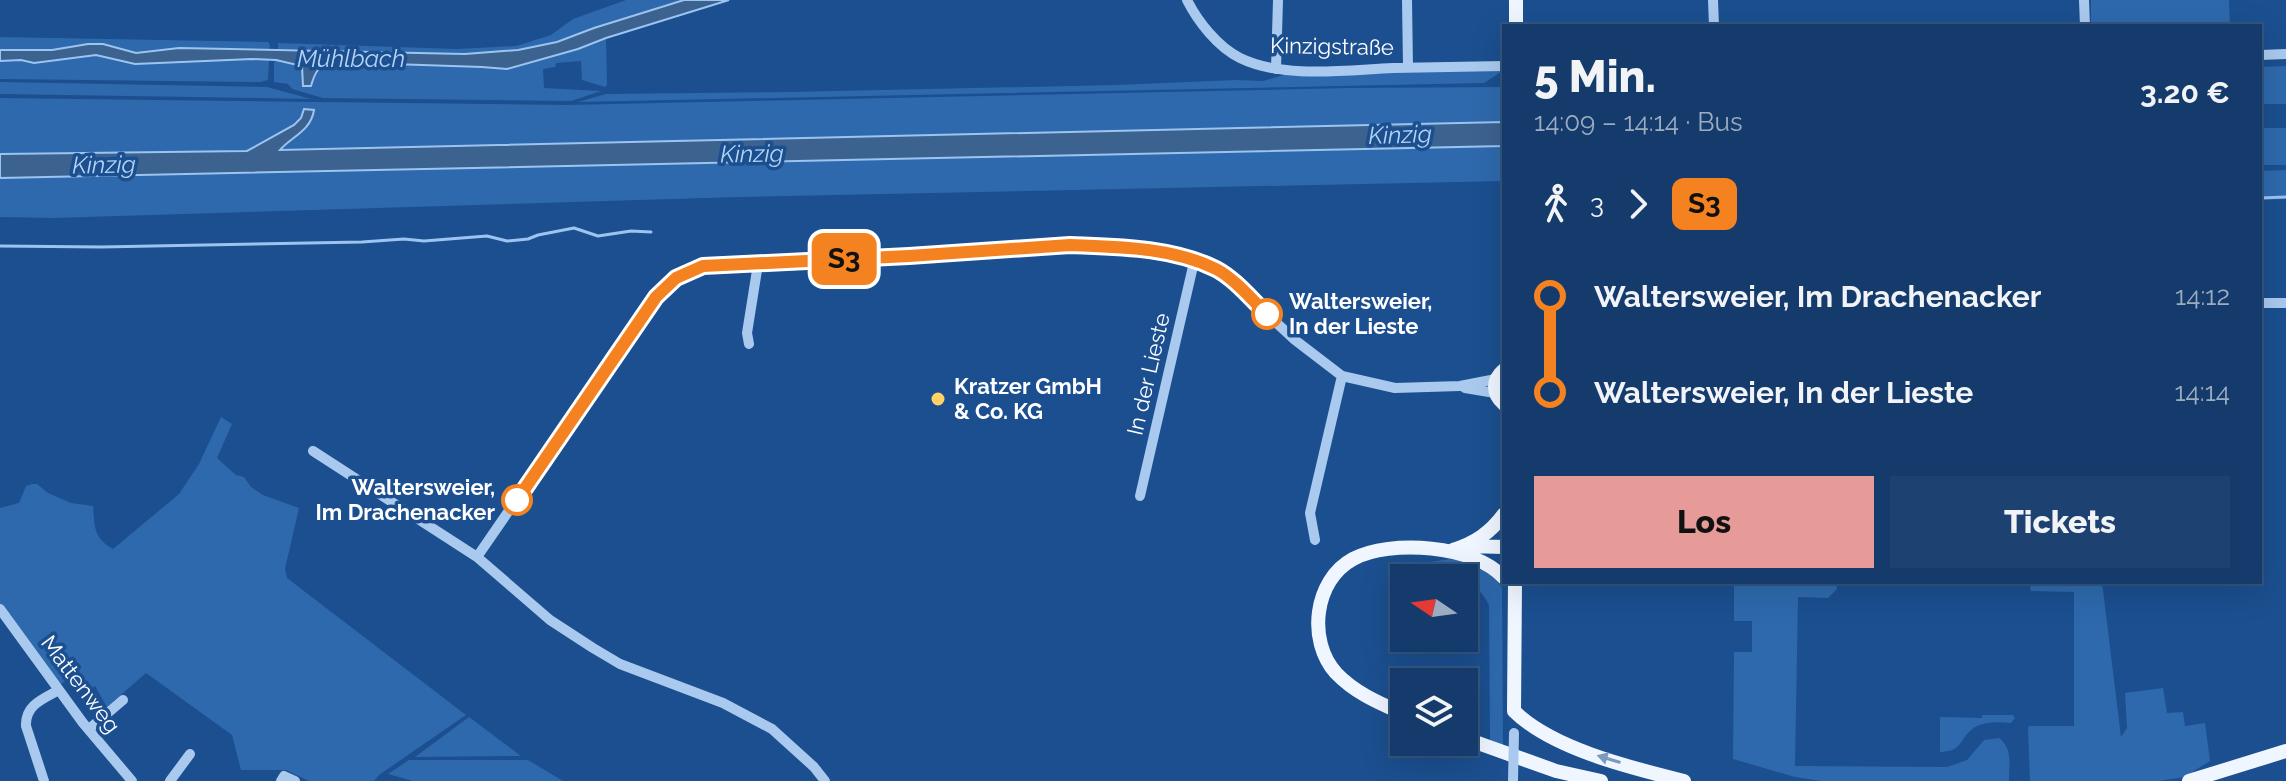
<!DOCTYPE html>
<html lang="de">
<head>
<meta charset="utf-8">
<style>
	:root { --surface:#143b6b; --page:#1d4271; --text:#f1f3f6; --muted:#9dadc1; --line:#33557e; --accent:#e69b98 }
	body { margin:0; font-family:Raleway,sans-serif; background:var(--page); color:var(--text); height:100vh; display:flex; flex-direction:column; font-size:30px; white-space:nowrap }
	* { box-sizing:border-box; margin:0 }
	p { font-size:26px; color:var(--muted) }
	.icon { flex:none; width:44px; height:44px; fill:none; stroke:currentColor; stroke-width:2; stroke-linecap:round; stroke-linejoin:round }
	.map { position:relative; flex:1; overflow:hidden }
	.details { position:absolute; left:1502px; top:24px; width:760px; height:560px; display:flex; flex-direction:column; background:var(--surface); border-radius:0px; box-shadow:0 8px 32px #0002,0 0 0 2px var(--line) }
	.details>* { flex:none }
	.badge { padding:0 16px; border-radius:12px; font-size:28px; line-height:52px }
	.needle { width:52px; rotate:283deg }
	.fabs { position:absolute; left:1390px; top:564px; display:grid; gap:16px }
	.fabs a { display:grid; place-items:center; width:88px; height:88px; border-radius:0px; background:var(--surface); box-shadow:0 8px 32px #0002,0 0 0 2px var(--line); font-size:40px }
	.map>.badge { position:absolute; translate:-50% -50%; box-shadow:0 0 0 4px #fff }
	.legs { display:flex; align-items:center; gap:12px; height:88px; padding:0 32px; font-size:26px }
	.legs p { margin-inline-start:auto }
	.head { display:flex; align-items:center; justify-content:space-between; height:136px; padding:0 32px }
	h1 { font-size:44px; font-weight:800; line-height:60px }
	.button { display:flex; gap:16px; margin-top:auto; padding:16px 32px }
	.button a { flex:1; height:92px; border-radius:0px; background:var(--accent); color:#111; font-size:32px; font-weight:800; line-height:92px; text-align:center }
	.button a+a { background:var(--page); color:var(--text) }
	ul { padding:0 32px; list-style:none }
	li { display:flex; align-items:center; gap:28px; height:96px; font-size:30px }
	li i { display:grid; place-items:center; width:12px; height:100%; margin:0 10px; background:currentColor }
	li i::after { content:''; width:20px; height:20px; margin:-10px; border:6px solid; border-radius:50%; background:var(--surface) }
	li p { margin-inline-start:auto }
	li:first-child i { background:linear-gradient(#0000 50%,currentColor 0) }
	li:last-child i { background:linear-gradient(currentColor 50%,#0000 0) }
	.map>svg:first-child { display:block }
	.green { fill:#2e69ad }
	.water { fill:#3c6290; stroke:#9cc4f0; stroke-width:2 }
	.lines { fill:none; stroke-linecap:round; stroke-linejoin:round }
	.stream { stroke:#9cc4f0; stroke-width:3 }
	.minor { stroke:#a9c9ee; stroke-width:10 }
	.major { stroke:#f0f6ff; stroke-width:14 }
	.minor-bridge { stroke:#a9c9ee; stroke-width:10 }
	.oneway { fill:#7b9ac1 }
	.line-1-casing { stroke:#fff; stroke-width:18 }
	.line-1 { stroke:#f58220; stroke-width:12 }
	.stop-1-dot { fill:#fff; stroke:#f58220; stroke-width:4 }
	.poi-dot { fill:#ffd166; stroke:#1b4f8f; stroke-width:3 }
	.labels { text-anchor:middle; stroke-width:7; stroke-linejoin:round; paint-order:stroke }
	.street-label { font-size:22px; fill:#fff; stroke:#1b4f8f }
	.stop-label { font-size:22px; font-weight:bold; fill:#fff; stroke:#1b4f8f; text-anchor:start }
	.poi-label { font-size:22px; font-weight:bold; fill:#fff; stroke:#1b4f8f; text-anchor:start }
	.water-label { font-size:24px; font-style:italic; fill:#b5d3f5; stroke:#1b4f8f }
</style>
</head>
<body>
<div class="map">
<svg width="2286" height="781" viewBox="0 0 2286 781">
	<rect width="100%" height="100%" fill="#1b4f8f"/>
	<path class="green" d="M626 0H684L594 28 557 42 518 50 465 54 278 49V43L457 49 516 46 551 35 573 19Z
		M2091 0H2229L2230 26H2091Z
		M0 37 268 42 270 45 269 49 179 48 136 53 103 44H88L52 50H0Z
		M606 38 607 85 605 87 582 80 581 61 556 63 555 67 543 69 544 88 601 91 571 101 323 98 292 89 288 84 274 82V63L276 60 302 66 304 85 311 86C316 72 317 66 332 62L482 67 507 69 578 49Z
		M96 55 135 64 252 59 269 60 268 80 260 82 0 79V61L21 60 34 63Z
		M2286 66V104H2260V67Z
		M1504 70 1484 83 578 102 606 94 791 92 1116 85 1236 80 1263 81 1287 74Z
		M0 82 267 87 311 99 0 94Z
		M1504 87V122L279 150 305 130 301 118 294 125 247 151 0 154V98L566 105 1350 88Z
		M2260 128H2286V165H2260Z
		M1504 146V181L738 197 54 218 0 217V178Z
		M2286 170V199L2260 200V171Z
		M221 417 232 424 217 458 236 475 244 477 251 487 263 495 299 508 285 569 287 578 466 715 379 775 374 781H309L286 770H241L232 735 146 673 107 707 95 686 83 696 69 678 60 685 0 604V508L19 503 26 486 32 484H37L48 493 71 503 93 506C95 528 93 537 113 549L179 494 199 464Z
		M1450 559C1471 563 1490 568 1502 588L1503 747 1490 741 1489 605C1483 593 1476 586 1464 581V578L1424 571V563Z
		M1734 582H1836L1837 589 1828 598 1798 597 1795 766 1947 767 1967 760 1984 740 1999 738C2013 749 2009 764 2009 781H1821L1795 777 1733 759 1734 652H1752V621H1734Z
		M2029 582H2102L2121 737 2127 728 2125 693 2163 688 2167 713 2183 712 2185 726 2205 723 2210 761 2184 777 2159 781H2030L2028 728 2029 726H2074V592L2031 591Z
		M1982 715H2013L2015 718 2011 723C1998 722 1982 721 1971 730 1958 742 1962 751 1940 752V717L1982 718Z
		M469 717 521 756 415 757Z
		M409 760H528L563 781H413L388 774Z"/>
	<path class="water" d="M684 0H729L606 38 578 49 507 69 482 67 332 62C318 66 315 72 311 86H303L302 66 276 60 252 59 135 64 96 55 34 63 21 60 0 61V50H52L88 44H103L136 53 179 48 465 54 518 50 557 42 594 28Z
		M304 109 314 110C311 131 291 137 280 150L1504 122V146L0 178V154L247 151 294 125 301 118Z"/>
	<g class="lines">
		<path class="stream" d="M2260 198 2286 197
			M0 246 101 247 362 242 404 239 424 241 487 236 507 241 528 239 538 235 574 228 598 236 631 231 651 232"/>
		<path class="minor" d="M1187 0C1198 22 1218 47 1240 58 1283 79 1346 70 1393 68 1430 67 1467 67 1504 66
			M1407 0 1408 67
			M1713 0 1714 26
			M2084 0 2085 26
			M2260 55 2286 54
			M1276 69 1278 0
			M2260 303H2286
			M749 344 747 333 758 264
			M1465 388 1495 393
			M313 451 477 557 550 620 593 648 620 664 723 703 772 729 814 767 825 781
			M1140 496 1194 262
			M1315 540 1310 513 1342 376
			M477 557 656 297 676 278 703 266 909 256 1070 245 1169 253 1216 269 1228 278 1295 340 1342 376 1395 388 1460 386 1496 379
			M0 609 83 723 132 781
			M89 729 123 700
			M44 781 26 726C25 705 43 699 59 690
			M170 781 190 754
			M281 781 284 776 295 781"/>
		<path class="major" d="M1516 26V0
			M1504 370C1492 380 1492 394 1504 404
			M1468 546 1504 547
			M1453 550C1475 543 1490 533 1504 514
			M1515 582 1514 711C1552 749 1632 768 1684 781
			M1404 714C1379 703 1355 693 1336 673 1307 641 1314 580 1353 559 1390 539 1475 545 1504 578
			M1464 738 1556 771 1601 781
			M2189 781 2286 751"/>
		<path class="minor-bridge" d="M1513 781 1514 733"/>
	</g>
	<defs><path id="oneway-solid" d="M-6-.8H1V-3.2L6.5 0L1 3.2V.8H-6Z" transform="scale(2)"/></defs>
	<use class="oneway" href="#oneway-solid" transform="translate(1609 759) rotate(-163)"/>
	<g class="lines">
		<defs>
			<path id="line-1" d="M517 500 656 297 676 278 703 266 909 256 1070 245C1117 247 1172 247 1216 269 1235 279 1251 299 1267 314"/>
		</defs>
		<use href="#line-1" class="line-1-casing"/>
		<use href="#line-1" class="line-1"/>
	</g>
	<g class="stop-1-dot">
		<circle cx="1267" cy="314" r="14"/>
		<circle cx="517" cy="500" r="14"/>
	</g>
	<circle class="poi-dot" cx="938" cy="399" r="8"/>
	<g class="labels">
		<g class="street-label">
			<text transform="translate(1332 46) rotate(1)" y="8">Kinzigstraße</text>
			<text transform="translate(1148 374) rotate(-77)" y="8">In der Lieste</text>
			<text transform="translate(81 684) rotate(53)" y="8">Mattenweg</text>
		</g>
		<g class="stop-label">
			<text x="1289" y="309">Waltersweier,<tspan x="1289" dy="25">In der Lieste</tspan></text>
			<text x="495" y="495" text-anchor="end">Waltersweier,<tspan x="495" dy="25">Im Drachenacker</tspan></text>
		</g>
		<g class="poi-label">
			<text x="954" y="394">Kratzer GmbH<tspan x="954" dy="25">&amp; Co. KG</tspan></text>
		</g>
		<g class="water-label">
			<text x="351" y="67">Mühlbach</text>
			<text transform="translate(1400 135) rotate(-2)" y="8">Kinzig</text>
			<text transform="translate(752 154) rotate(-1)" y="8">Kinzig</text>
			<text transform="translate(104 165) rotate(-1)" y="8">Kinzig</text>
		</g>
	</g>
</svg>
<div class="fabs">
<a><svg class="needle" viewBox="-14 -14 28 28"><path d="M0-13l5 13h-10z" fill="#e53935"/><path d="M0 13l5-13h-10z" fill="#9dadc1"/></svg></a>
<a><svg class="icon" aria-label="layers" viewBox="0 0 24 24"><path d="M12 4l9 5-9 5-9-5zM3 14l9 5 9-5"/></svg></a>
</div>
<b class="badge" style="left:844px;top:259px;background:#f58220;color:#111">S3</b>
<section class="details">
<div class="head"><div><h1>5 Min.</h1><p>14:09 – 14:14 · Bus</p></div><b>3.20 €</b></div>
<div class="legs"><svg class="icon" aria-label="walk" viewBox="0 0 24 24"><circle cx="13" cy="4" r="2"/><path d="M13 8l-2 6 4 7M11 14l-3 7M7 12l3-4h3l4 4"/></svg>3<svg class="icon" aria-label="forward" viewBox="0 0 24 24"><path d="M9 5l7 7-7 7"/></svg><b class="badge" style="background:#f58220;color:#111">S3</b></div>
<ul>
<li><i style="color:#f58220"></i><b>Waltersweier, Im Drachenacker</b><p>14:12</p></li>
<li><i style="color:#f58220"></i><b>Waltersweier, In der Lieste</b><p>14:14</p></li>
</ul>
<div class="button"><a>Los</a><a>Tickets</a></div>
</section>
</div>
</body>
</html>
